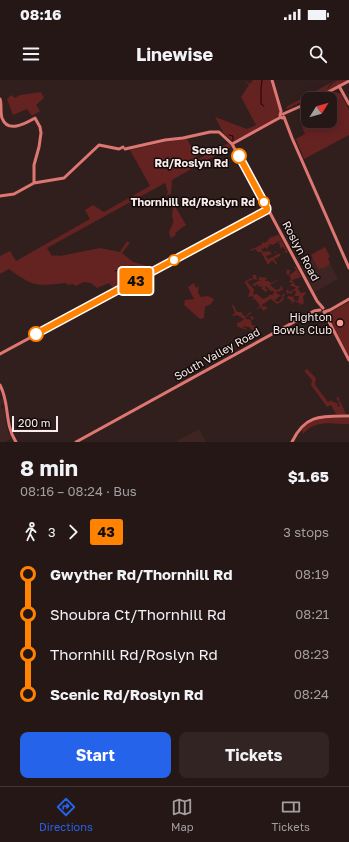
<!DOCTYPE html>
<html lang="en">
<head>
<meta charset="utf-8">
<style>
	:root { --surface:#251716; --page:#312423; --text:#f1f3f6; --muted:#a39fa1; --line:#423635; --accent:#2563eb }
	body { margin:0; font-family:"Golos Text",sans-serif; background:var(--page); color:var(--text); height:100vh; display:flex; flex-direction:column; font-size:15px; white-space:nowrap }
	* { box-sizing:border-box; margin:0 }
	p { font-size:13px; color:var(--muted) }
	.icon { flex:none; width:22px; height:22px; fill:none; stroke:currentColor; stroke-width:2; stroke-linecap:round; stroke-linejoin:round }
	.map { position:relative; height:362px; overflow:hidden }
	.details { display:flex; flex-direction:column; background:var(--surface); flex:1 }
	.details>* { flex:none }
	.badge { padding:0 8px; border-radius:3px; font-size:14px; line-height:26px }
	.needle { width:26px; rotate:53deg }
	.fabs { position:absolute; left:301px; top:12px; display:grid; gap:8px }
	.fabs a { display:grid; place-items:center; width:36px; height:36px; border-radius:8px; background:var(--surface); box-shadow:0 2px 10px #0003,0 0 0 1px var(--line); font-size:20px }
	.scale { position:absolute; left:12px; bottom:10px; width:46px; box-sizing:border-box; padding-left:4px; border:2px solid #f9eceb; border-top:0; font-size:11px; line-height:14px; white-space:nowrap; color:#f9eceb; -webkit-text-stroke:3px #130b0a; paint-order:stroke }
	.map>.badge { position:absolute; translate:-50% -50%; box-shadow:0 0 0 2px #fff }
	.legs { display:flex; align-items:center; gap:6px; height:44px; padding:0 20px; font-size:13px }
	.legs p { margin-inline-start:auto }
	.summary { display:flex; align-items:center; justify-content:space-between; height:68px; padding:0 20px }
	h1 { font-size:22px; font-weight:700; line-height:30px }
	.action { display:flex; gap:8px; margin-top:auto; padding:8px 20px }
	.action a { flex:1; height:46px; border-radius:8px; background:var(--accent); color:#fff; font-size:16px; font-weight:700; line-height:46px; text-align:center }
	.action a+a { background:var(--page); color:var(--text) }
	ul { padding:0 20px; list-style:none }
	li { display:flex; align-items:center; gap:14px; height:40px; font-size:15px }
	li i { display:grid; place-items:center; width:6px; height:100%; margin:0 5px; background:currentColor }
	li i::after { content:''; width:10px; height:10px; margin:-5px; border:3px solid; border-radius:50%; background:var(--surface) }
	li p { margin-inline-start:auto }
	li:first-child i { background:linear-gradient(#0000 50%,currentColor 0) }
	li:last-child i { background:linear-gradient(currentColor 50%,#0000 0) }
	.status { display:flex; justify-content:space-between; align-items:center; height:28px; padding:0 20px; background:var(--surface); direction:ltr }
	.status svg { height:11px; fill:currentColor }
	header { display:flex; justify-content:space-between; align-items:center; height:52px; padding:0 20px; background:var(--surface); font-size:18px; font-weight:700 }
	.tab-bar { display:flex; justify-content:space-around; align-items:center; height:56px; border-top:1px solid var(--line); background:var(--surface); font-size:11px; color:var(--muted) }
	.tab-bar a { display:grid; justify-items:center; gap:2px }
	.tab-bar .active { color:var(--accent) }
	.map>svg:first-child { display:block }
	.built { fill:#3e2523 }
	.green { fill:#642221 }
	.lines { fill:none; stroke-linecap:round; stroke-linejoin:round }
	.stream { stroke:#2d0002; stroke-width:1 }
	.secondary { stroke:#de7772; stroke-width:3 }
	.line-1-casing { stroke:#fff; stroke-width:9 }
	.line-1 { stroke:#ff8200; stroke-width:6 }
	.stop-1-dot { fill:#fff; stroke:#ff8200; stroke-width:2 }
	.poi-dot { fill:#f59c95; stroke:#130b0a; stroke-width:1.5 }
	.labels { text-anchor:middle; stroke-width:3; stroke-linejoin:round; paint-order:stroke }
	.stop-label { font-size:11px; font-weight:bold; fill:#f9eceb; stroke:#130b0a; text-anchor:end }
	.street-label { font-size:11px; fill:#f9eceb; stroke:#130b0a }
	.poi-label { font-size:11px; fill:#f9eceb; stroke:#130b0a; text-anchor:end }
</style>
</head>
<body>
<div class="status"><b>08:16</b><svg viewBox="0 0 49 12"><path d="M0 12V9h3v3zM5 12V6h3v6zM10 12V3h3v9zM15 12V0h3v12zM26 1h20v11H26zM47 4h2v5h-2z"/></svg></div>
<header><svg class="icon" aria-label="menu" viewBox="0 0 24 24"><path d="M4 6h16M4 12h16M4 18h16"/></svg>Linewise<svg class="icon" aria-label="search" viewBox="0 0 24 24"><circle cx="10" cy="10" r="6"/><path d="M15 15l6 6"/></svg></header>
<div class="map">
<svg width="349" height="362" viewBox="0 0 349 362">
	<rect width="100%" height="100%" fill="#311f1d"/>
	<path class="built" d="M325 167 330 177 328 178 330 183 338 199 315 212 303 189 310 185 308 181 313 178 311 175Z
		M3 318 4 324 1 325V328L5 329 6 345 11 359 5 362H0V320Z
		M199 349 206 362H177V361Z"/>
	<path class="green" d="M243 0 250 4 253 0H270L279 29V35L271 42 233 61 224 54 215 37 247 49 256 45 241 17 249 5Z
		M336 0 330 4 326 10C336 1 333 0 348 0L313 19H310L322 12 287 29 286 27Z
		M41 12 44 18 36 25 40 31 32 36 27 29 13 35 7 19 11 15 15 18 20 15Z
		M335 12 341 14 349 30V55L304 79 296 59 305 54 302 47 309 44 313 50 309 41H330V19H322Z
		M187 59 198 79 229 63 231 67 172 100 171 114 166 115 168 112 165 103 47 168 52 176 55 175 56 177 57 175 60 176 100 168 120 172 127 161 130 163 122 173 133 182 144 185 150 189 113 208 109 203 97 208 91 203 84 202 75 206 73 204 67 205 66 203C35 206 34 207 9 189L0 194V176L10 171 16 181 90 139 85 130 93 125 104 132 150 106 130 70 165 62Z
		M173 126H175L186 145 175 153 176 155 171 158C167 151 171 149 173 143 174 139 172 139 172 136 172 133 173 130 173 126Z
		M278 153 288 172 286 173 283 172V171L285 172 286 171 283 167 280 168V164L278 163 279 162H282L279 161 273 165 270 164 267 169 265 167 263 169 261 168 263 172 269 171 272 174 275 172H278L266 176 268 179C274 178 277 172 283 174H280V176L274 179 277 183V185L272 180 268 185 261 172H258L255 169 251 171 250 170 261 165 263 162 264 163 268 161 269 158 278 155Z
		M325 167 330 177 328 178 330 184 322 189 321 187 319 190 311 175Z
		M294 187H296L301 197 292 200 296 206H300L298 209 301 213 305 212 306 213 303 217 304 223 298 227 301 224 295 221 291 224 292 221 287 218 288 216 294 217V220L298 221 299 216H294L296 212 294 210 291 214 288 213V215L286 211 288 209 289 212 296 208 293 206H289L293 203 289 202 291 199 289 195 286 194 287 191 285 188 287 190H291L289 193 290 195 296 190Z
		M247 195 249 199 253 198V195H256L257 200 253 199 247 202 254 209 253 216 254 214H257L263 219 268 217 269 215H273L274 211H271L266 206 265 208 268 210 266 212 262 209 261 210 263 206 261 207 256 204V206L252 205 258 201H262L258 200 260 197 267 198V199L265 200V201H268L271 203 277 200H278L270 205 276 210 281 208 280 206H282L283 210 279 211 281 213 277 211 276 213 282 216 284 213 285 215 284 217 280 216 275 220 277 222 280 221 282 217 284 219 281 222 277 224 271 219 262 225 263 227 264 226 268 228 263 231 261 227 254 231 260 226 255 219 252 221 254 218 252 216 248 217 250 211 245 203V201L249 200Z
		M194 203 196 208 199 206 198 213 201 217 208 216 214 219 211 224 205 227 204 238 200 239 184 225 185 220 194 219 188 207Z
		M349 222V276L328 237 329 233Z
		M233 224 237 232H241L245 237 250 232 251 233 245 238 248 240V239L250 240 252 239 250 237 251 236 253 237 254 236 253 238 254 239 251 240 252 245 256 246V238V246L259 251H253L249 247 243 246V247L247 249V250C244 248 240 249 237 246V243L242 241 244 239 237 235 233 236 232 235 235 233 232 226Z
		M307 289 316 298 315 305 328 322 338 317 340 320 338 321 336 318 331 321 337 323 338 327 340 326 338 322 340 321 346 334H336L331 325 327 327 311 305 312 300 304 291Z
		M319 338H349V344C333 344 315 339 303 354L302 350 306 345Z"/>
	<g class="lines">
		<path class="stream" d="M262 0 261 8V24L264 26
			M229 55 233 56V60
			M115 191 131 186 142 187"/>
		<path class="secondary" d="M272 0 281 31 280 36 282 38
			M339 6 349 24
			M0 19C2 25 0 32 2 38 8 54 26 43 35 38L40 47 41 53 39 67 34 85V103
			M315 19 349 1
			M283 34 308 23
			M284 37 292 58 349 188
			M232 64 281 37
			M125 69 165 60 183 58 210 52H219L232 64 267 128
			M0 116 14 114 34 103 64 98 99 65 119 69 123 67
			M269 131 317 221 323 228
			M324 232 349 280
			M324 232 330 230 349 219
			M0 274 267 130
			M0 305C10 323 4 344 16 362
			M76 362 314 231 320 230
			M292 362C305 334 322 336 349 336"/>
	</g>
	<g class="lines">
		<defs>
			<path id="line-1" d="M36 254 267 130V128L239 76"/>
		</defs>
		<use href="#line-1" class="line-1-casing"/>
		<use href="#line-1" class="line-1"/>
	</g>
	<g class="stop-1-dot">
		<circle cx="239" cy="76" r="7"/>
		<circle cx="264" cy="122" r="5"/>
		<circle cx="174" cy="180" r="5"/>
		<circle cx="36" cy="254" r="7"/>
	</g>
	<circle class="poi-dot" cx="340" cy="243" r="4"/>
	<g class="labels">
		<g class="stop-label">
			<text x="228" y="74">Scenic<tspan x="228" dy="13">Rd/Roslyn Rd</tspan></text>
			<text x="255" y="126">Thornhill Rd/Roslyn Rd</text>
		</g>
		<g class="street-label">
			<text transform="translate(301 171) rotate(62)" y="4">Roslyn Road</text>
			<text transform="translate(217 274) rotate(-29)" y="4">South Valley Road</text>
		</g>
		<g class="poi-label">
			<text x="332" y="241">Highton<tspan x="332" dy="13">Bowls Club</tspan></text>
		</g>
	</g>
</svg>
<div class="fabs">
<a><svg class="needle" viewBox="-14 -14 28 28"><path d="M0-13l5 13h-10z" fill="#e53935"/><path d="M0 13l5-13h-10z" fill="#a39fa1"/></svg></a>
</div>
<div class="scale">200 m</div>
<b class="badge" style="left:136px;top:201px;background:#ff8200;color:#111">43</b>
</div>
<section class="details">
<div class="summary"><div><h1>8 min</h1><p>08:16 – 08:24 · Bus</p></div><b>$1.65</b></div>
<div class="legs"><svg class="icon" aria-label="walk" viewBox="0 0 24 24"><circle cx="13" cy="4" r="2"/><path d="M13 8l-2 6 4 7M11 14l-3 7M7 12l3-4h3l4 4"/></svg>3<svg class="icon" aria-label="forward" viewBox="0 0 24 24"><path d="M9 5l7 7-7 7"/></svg><b class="badge" style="background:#ff8200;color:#111">43</b><p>3 stops</p></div>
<ul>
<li><i style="color:#ff8200"></i><b>Gwyther Rd/Thornhill Rd</b><p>08:19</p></li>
<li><i style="color:#ff8200"></i><span>Shoubra Ct/Thornhill Rd</span><p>08:21</p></li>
<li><i style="color:#ff8200"></i><span>Thornhill Rd/Roslyn Rd</span><p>08:23</p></li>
<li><i style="color:#ff8200"></i><b>Scenic Rd/Roslyn Rd</b><p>08:24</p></li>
</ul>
<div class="action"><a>Start</a><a>Tickets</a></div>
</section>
<nav class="tab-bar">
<a class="active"><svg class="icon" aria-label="directions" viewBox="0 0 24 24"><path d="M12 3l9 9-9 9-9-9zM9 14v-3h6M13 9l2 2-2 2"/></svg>Directions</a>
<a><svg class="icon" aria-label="map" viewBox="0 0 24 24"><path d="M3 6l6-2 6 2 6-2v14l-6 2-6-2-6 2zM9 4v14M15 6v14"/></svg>Map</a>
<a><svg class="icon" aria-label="tickets" viewBox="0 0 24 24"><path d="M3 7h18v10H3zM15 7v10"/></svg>Tickets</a>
</nav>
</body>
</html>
